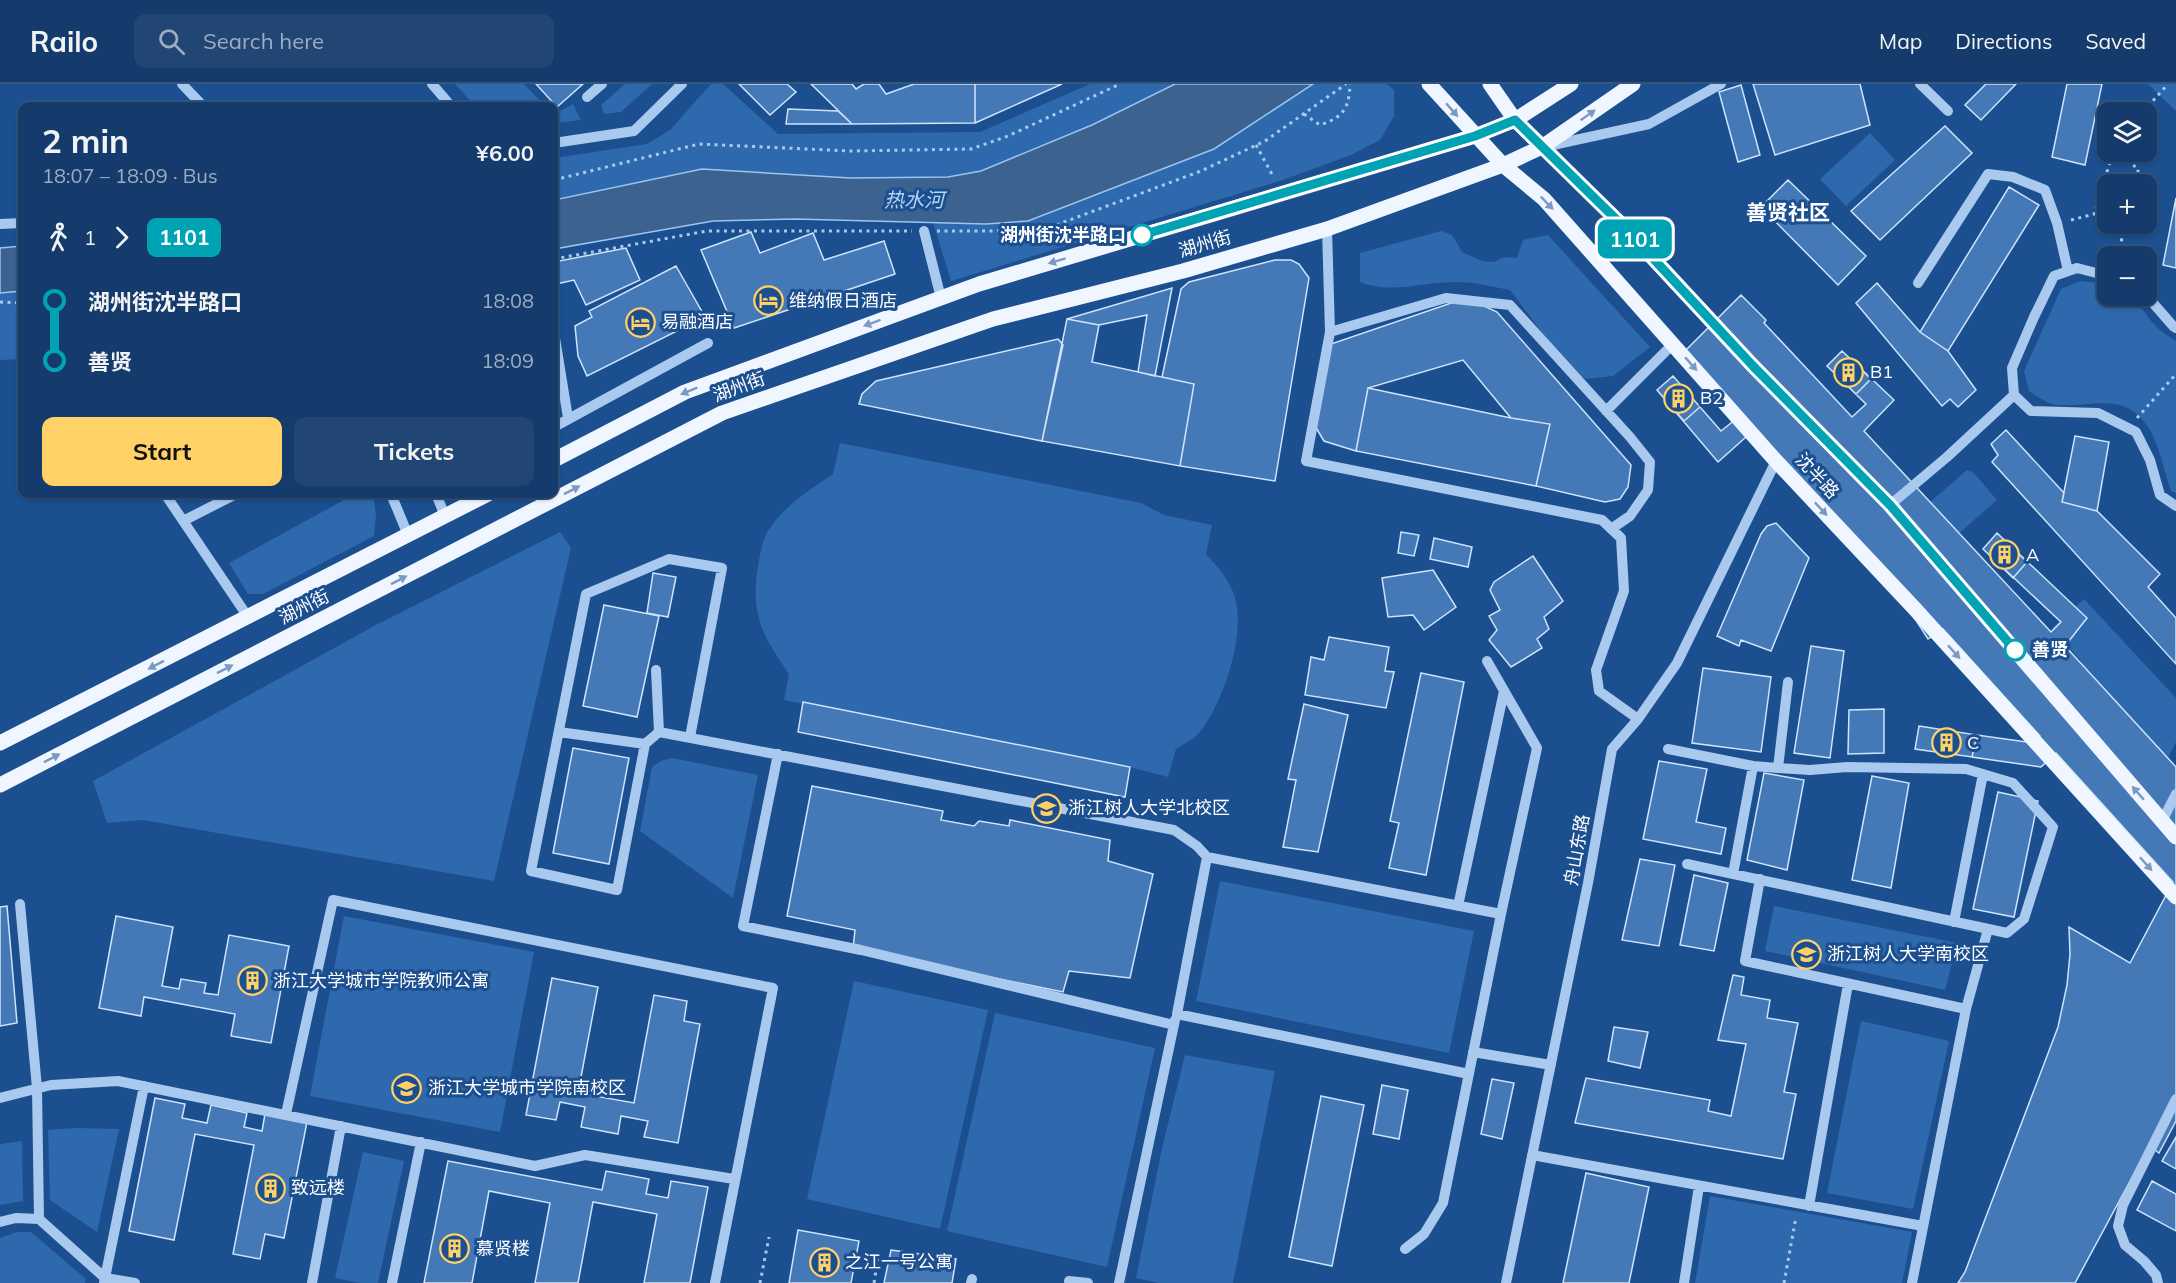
<!DOCTYPE html>
<html lang="en">
<head>
<meta charset="utf-8">
<style>
	:root { --surface:#143b6b; --page:#214673; --text:#f1f3f6; --muted:#9dadc1; --line:#33557e; --accent:#ffd166 }
	body { margin:0; font-family:Mulish,"Noto Sans SC",sans-serif; background:var(--page); color:var(--text); height:100vh; display:flex; flex-direction:column; font-size:22px; white-space:nowrap }
	* { box-sizing:border-box; margin:0 }
	p { font-size:20px; color:var(--muted) }
	.icon { flex:none; width:33px; height:33px; fill:none; stroke:currentColor; stroke-width:2; stroke-linecap:round; stroke-linejoin:round }
	.map { position:relative; flex:1; overflow:hidden }
	.drawer { position:absolute; left:18px; top:18px; width:540px; height:396px; display:flex; flex-direction:column; background:var(--surface); border-radius:12px; box-shadow:0 2px 4px #0004,0 0 0 2px var(--line) }
	.drawer>* { flex:none }
	.badge { padding:0 12px; border-radius:9px; font-size:21px; line-height:39px }
	.tools { position:absolute; left:2097px; top:18px; display:grid; gap:12px }
	.tools a { display:grid; place-items:center; width:60px; height:60px; border-radius:12px; background:var(--surface); box-shadow:0 2px 4px #0004,0 0 0 2px var(--line); font-size:30px }
	.map>.badge { position:absolute; translate:-50% -50%; box-shadow:0 0 0 3px #fff }
	.legs { display:flex; align-items:center; gap:9px; height:66px; padding:0 24px; font-size:20px }
	.legs p { margin-inline-start:auto }
	.headline { display:flex; align-items:center; justify-content:space-between; height:102px; padding:0 24px }
	h1 { font-size:33px; font-weight:700; line-height:45px }
	.button { display:flex; gap:12px; margin-top:auto; padding:12px 24px }
	.button a { flex:1; height:69px; border-radius:12px; background:var(--accent); color:#111; font-size:24px; font-weight:700; line-height:69px; text-align:center }
	.button a+a { background:var(--page); color:var(--text) }
	ul { padding:0 24px; list-style:none }
	li { display:flex; align-items:center; gap:21px; height:60px; font-size:22px }
	li i { display:grid; place-items:center; width:9px; height:100%; margin:0 8px; background:currentColor }
	li i::after { content:''; width:15px; height:15px; margin:-8px; border:4px solid; border-radius:50%; background:var(--surface) }
	li p { margin-inline-start:auto }
	li:first-child i { background:linear-gradient(#0000 50%,currentColor 0) }
	li:last-child i { background:linear-gradient(currentColor 50%,#0000 0) }
	header { display:flex; align-items:center; gap:36px; box-sizing:border-box; height:84px; padding:0 30px; background:var(--surface); border-bottom:2px solid var(--line) }
	header strong { font-size:28px }
	nav { display:flex; gap:33px; margin-inline-start:auto; font-size:21px }
	.search { width:420px; height:54px; background:var(--page); display:flex; align-items:center; gap:15px; box-sizing:border-box; padding:0 21px; border-radius:12px; color:var(--muted); font-size:22px }
	.map>svg:first-child { display:block }
	.green { fill:#2e69ad }
	.water { fill:#3c6290; stroke:#9cc4f0; stroke-width:1.5 }
	.building { fill:#4478b7; stroke:#cfe3fa; stroke-width:1.5 }
	.lines { fill:none; stroke-linecap:round; stroke-linejoin:round }
	.path { stroke:#a9c9ee; stroke-width:3; stroke-dasharray:3 4.5; stroke-linecap:butt }
	.minor { stroke:#a9c9ee; stroke-width:10 }
	.major { stroke:#f0f6ff; stroke-width:15 }
	.oneway { fill:#7b9ac1 }
	.line-1-casing { stroke:#fff; stroke-width:14 }
	.line-1 { stroke:#00a3b4; stroke-width:9 }
	.stop-1-dot { fill:#fff; stroke:#00a3b4; stroke-width:3 }
	.labels { text-anchor:middle; stroke-width:6; stroke-linejoin:round; paint-order:stroke }
	.stop-label { font-size:18px; font-weight:bold; fill:#fff; stroke:#1b4f8f; text-anchor:end }
	.street-label { font-size:18px; fill:#fff; stroke:#1b4f8f }
	.poi-label { font-size:18px; fill:#fff; stroke:#1b4f8f; text-anchor:start }
	.water-label { font-size:20px; font-style:italic; fill:#b5d3f5; stroke:#1b4f8f }
	.quarter-label { font-size:21px; font-weight:bold; fill:#fff; stroke:#1b4f8f }
</style>
</head>
<body>
<header>
<strong>Railo</strong>
<div class="search"><svg class="icon" aria-label="search" viewBox="0 0 24 24"><circle cx="10" cy="10" r="6"/><path d="M15 15l6 6"/></svg>Search here</div>
<nav><a>Map</a><a>Directions</a><a>Saved</a></nav>
</header>
<div class="map">
<svg width="2176" height="1199" viewBox="0 0 2176 1199">
	<rect width="100%" height="100%" fill="#1b4f8f"/>
	<path class="green" d="M455 0H524L545 22H475Z
		M625 0H652L621 28 604 30 601 21Z
		M711 0H723L778 50 980 48 1090 0H1175L1092 41 981 87 948 93 850 94 702 85 554 116V74L647 60 670 46Z
		M1313 0H1387L1394 6V32L1380 56 1351 71 1280 97 951 197 933 138 986 140 1028 137 1214 65Z
		M2148 0H2176V27Z
		M573 20 581 36 554 39V30Z
		M1870 49 1895 76 1846 122 1820 95Z
		M1441 147 1452 151 1462 168 1482 177 1494 178 1504 173 1517 174 1523 156 1548 151 1650 263 1613 292 1585 295 1553 263 1510 206C1493 203 1475 198 1458 198 1424 197 1394 211 1360 198V169Z
		M2081 197 2098 199 2107 203 2108 212C2144 212 2138 226 2160 246 2164 250 2171 253 2176 257V409L2171 407C2165 390 2159 361 2150 346 2125 305 2094 324 2057 321 2047 320 2037 312 2029 307L2024 287 2061 205Z
		M22 207V275L0 276V209Z
		M840 359 1141 419 1164 431 1212 441 1206 470C1220 485 1235 502 1237 524 1242 561 1222 621 1199 649 1193 656 1183 660 1176 665L1168 693 1130 683 784 616 789 590C763 552 750 531 758 483 760 470 762 455 770 444 785 421 811 405 833 390Z
		M1967 386 1973 388 1997 416 1957 451 1929 419Z
		M355 410H373L376 432 374 452 263 510H248L229 479Z
		M560 448 571 464 494 797 143 736 107 739 93 697 376 541Z
		M2084 515 2176 614V658L2166 678 2104 614 2080 576 2052 544Z
		M672 674 758 691 733 814 640 747 652 683 661 677Z
		M1220 797 1474 847 1449 969 1196 917Z
		M1774 822 1957 859 1945 906 1765 867Z
		M344 832 534 868 500 1048 310 1012Z
		M854 897 988 926 940 1145 807 1115Z
		M995 929 1155 964 1107 1183 947 1147Z
		M1861 937 1949 957 1913 1125 1827 1109Z
		M1185 971 1275 987 1233 1199H1159L1136 1194 1162 1064Z
		M76 1044 119 1045 97 1148 50 1116 48 1046Z
		M22 1057 23 1117 0 1121V1060Z
		M363 1068 404 1077 378 1199H360L335 1194Z
		M1710 1112 1912 1148 1902 1199H1695Z
		M17 1148H31L86 1195 85 1199H0V1154Z"/>
	<path class="water" d="M1175 0H1313L1214 65 1028 137 986 140 795 135 713 137 554 165V116L702 85 850 94 948 93 981 87 1092 41Z
		M22 162V207L0 209V164Z"/>
	<path class="building" d="M536 0H583L557 23Z
		M739 0H787L796 8 770 31Z
		M811 0H852L856 5 864 0H879L886 10 914 0H975V39L852 40Z
		M975 0H1062L975 39Z
		M1753 0H1860L1870 41 1775 71Z
		M1986 0H2016L1981 36 1965 21Z
		M2067 0H2102L2085 81 2052 73Z
		M1741 1 1760 71 1738 78 1719 8Z
		M788 25 838 27 852 40H786Z
		M1945 42 1972 69 1880 156 1851 127Z
		M1788 96 1866 172 1838 201 1761 123Z
		M2009 103 2039 121 1948 267 1920 248Z
		M2176 114V184L2163 181Z
		M751 148 760 169 813 149 824 176 884 157 895 190 734 244 701 166Z
		M626 164 640 196 586 221 574 196 556 200 554 178Z
		M1275 176H1291L1299 180 1309 194 1275 397 1180 382 1194 300 1162 293 1181 205 1189 198Z
		M676 182 705 233 587 292 578 272 575 242 592 233 589 227Z
		M1877 199 1920 248 1948 267 1976 306 1958 323 1950 315 1942 322 1856 219Z
		M1172 204 1155 292 1138 288 1147 231 1099 241 1067 235Z
		M1741 211 1766 236 1764 239 1852 333 1866 320 1827 282 1842 267 1894 316 1864 347 2051 548 2061 538 1983 465 1997 449 2087 534 2065 562 2176 683V1037L2159 1069 2149 1062 2075 1199H1958L1965 1188 2058 943 2067 901 2070 870 2069 843 2130 879 2173 798 2056 669 2041 683 1972 673 1977 651 2034 659 2040 652 1943 545 1928 555 1881 482 1755 345 1718 378 1657 306 1673 292 1721 347 1741 331 1680 272Z
		M1457 217 1478 219 1497 228 1631 381 1628 403 1620 415 1605 418 1536 402 1550 340 1511 334 1463 276 1368 304 1356 367 1324 357 1315 342 1331 260Z
		M1067 235 1099 241 1092 278 1194 300 1180 382 1042 357Z
		M1058 255 1063 261 1042 357 859 320 862 310 876 297Z
		M1842 267 1871 295 1856 310 1827 282Z
		M1673 292 1700 323 1684 337 1657 306Z
		M1368 304 1511 334 1550 340 1536 402 1356 367Z
		M2006 346 2064 409 2062 418 2097 427 2160 490 2148 503 2176 534V580L1992 378 1998 371 1991 360Z
		M2075 352 2109 358 2097 427 2062 418Z
		M1776 439 1809 474 1771 567 1741 556 1739 562 1717 552 1761 450 1767 442Z
		M1401 448 1419 451 1414 472 1398 469Z
		M1997 449 2027 478 2013 494 1983 465Z
		M1434 454 1472 463 1468 483 1430 475Z
		M1533 472 1563 517 1544 533 1549 545 1537 555 1542 564 1511 583 1489 556 1497 546 1489 532 1500 526 1490 506 1494 498Z
		M1433 486 1456 523 1424 546 1413 531 1388 533 1382 494Z
		M653 489 676 493 668 533 647 529Z
		M604 521 659 532 637 633 583 622Z
		M1329 553 1389 563 1385 587 1394 588 1386 624 1305 611 1311 573 1324 576Z
		M1811 562 1844 567 1830 674 1794 669Z
		M1703 584 1771 593 1761 668 1692 659Z
		M1421 589 1464 598 1426 791 1389 784 1399 739 1390 737Z
		M803 618 1130 683 1125 713 798 648Z
		M1304 620 1348 631 1318 768 1283 763 1296 696 1288 695Z
		M1884 625V669L1848 670 1849 626Z
		M1919 642 1977 651 1972 673 1915 665Z
		M573 664 629 674 609 780 553 769Z
		M1659 677 1707 685 1696 738 1726 744 1721 770 1643 755Z
		M1764 689 1804 696 1787 786 1747 776Z
		M1872 692 1909 699 1891 804 1852 796Z
		M812 702 943 727 941 736 974 742 979 737 1009 742 1010 736 1110 756 1108 777 1153 790 1130 894 1069 887 1063 908 853 865 855 846 787 832Z
		M1998 708 2038 717 2014 833 1973 825Z
		M1640 775 1675 781 1659 862 1622 856Z
		M1694 791 1728 799 1714 867 1680 861Z
		M7 822 17 939 0 942V823Z
		M116 832 173 843 162 902 179 905 181 895 206 899 204 909 218 911 229 851 289 862 271 959 231 952 235 930 144 913 141 932 99 924Z
		M1733 891 1744 893 1741 911 1770 916 1767 934 1798 939 1784 1008 1796 1010 1783 1075 1575 1039 1586 994 1710 1016 1708 1027 1731 1032 1746 960 1718 956Z
		M552 894 598 903 578 1009 634 1019 654 911 687 917 684 937 700 940 678 1059 644 1053 648 1037 621 1032 618 1050 581 1043 585 1023 560 1018 556 1036 526 1031Z
		M1614 943 1648 948 1640 984 1608 977Z
		M1492 995 1514 999 1502 1055 1481 1050Z
		M1382 1001 1408 1006 1399 1055 1373 1050Z
		M1321 1012 1364 1021 1332 1182 1289 1173Z
		M155 1014 185 1020 182 1034 207 1039 211 1021 247 1029 244 1043 262 1047 265 1030 307 1038 284 1154 265 1150 260 1175 233 1170 254 1061 195 1050 174 1156 129 1147Z
		M2176 1053V1085L2162 1077Z
		M448 1077 602 1106 606 1087 649 1095 646 1110 668 1114 671 1097 708 1103 690 1199H644L657 1130 593 1118 578 1199H535L550 1119 489 1107 472 1199H424Z
		M1586 1089 1649 1103 1629 1199H1563Z
		M2152 1097 2176 1110V1147L2137 1126Z
		M798 1146 859 1157 851 1199H789Z
		M891 1166 956 1175 952 1199H884Z"/>
	<g class="lines">
		<path class="path" d="M2143 28 2168 0
			M1304 30 1320 41C1344 33 1349 24 1350 0
			M1256 61 1274 94
			M2111 75 2116 68
			M554 96 699 60 850 67 971 65 1008 52 1120 0
			M2071 136 2094 130 2111 75H2122L2138 84V100
			M937 147H1020L1056 141 1201 87 1265 57 1346 0
			M2118 172 2125 140
			M554 175 707 147H912
			M0 218 22 219
			M2137 334 2176 290
			M760 1199 769 1153
			M874 1199 879 1168
			M1784 1199 1796 1133"/>
		<path class="minor" d="M182 0 203 22
			M432 0 451 22
			M1920 0 1948 27
			M587 13 602 0
			M554 59 634 47 682 0
			M1548 62 1649 40 1721 0
			M0 140 22 139
			M1327 145 1330 248 1306 377 1602 436 1621 454 1624 507 1596 586 1599 607 1638 635
			M924 147 941 214
			M2108 192 2077 184 2054 192 2034 233 2012 284 2014 311 2031 327 2098 329 2136 348 2150 376 2160 411 2176 422
			M1918 199 1988 90 2013 93 2045 106 2057 139 2068 187
			M2146 211 2173 242 2176 244
			M554 248 568 334
			M1330 248 1446 214 1510 221 1630 353 1650 378 1648 406 1630 432 1611 445
			M1606 327 1673 260
			M554 343 708 259
			M165 410 248 533
			M391 410 408 451
			M436 410 445 432
			M1890 421 1947 373 2014 311
			M183 437 236 410
			M656 586 659 648
			M559 648 645 660
			M659 648 645 660 617 806 531 787 586 510 669 475 722 484 690 653
			M659 648 1174 746 1197 762 1207 773
			M1668 665 1753 682 1778 684 1810 686 1847 683 1966 685 2013 699 2053 743 2024 835 2007 849 1687 780
			M778 670 743 842 861 866 1174 941
			M1778 684 1788 598
			M2162 737 2176 710
			M1733 790 1753 682
			M1760 795 1745 877 1966 925
			M20 820 37 1004 39 1135 105 1194 135 1199
			M1458 822 1504 607
			M1954 838 1983 690
			M1473 968 1551 981
			M1469 990 1177 930 1207 773 1501 830
			M0 1014 51 1001 118 997 535 1082 585 1071 734 1095
			M286 1030 333 816 773 904 715 1199
			M1532 1071 1923 1142
			M1809 1122 1848 900
			M0 1138 16 1134 39 1135
			M1405 1165 1424 1150 1443 1119 1501 830 1537 664 1487 577
			M1069 1197 1088 1199
			M104 1199 144 1002
			M312 1199 341 1042
			M392 1199 421 1058
			M971 1199 972 1195
			M1119 1199 1175 936
			M1506 1199 1588 799 1612 665 1638 635 1677 579 1776 377
			M1684 1199 1699 1102
			M1912 1199 1966 925 1988 845
			M2158 1199 2156 1191 2144 1177 2125 1161 2118 1142 2123 1121 2176 1015"/>
		<path class="major" d="M1429 0 1503 81 1544 115 1776 377 1915 525 2176 813
			M1490 0 1515 36 1623 142 1753 282 1890 421 2176 753
			M554 376 685 308 979 200 1475 52 1515 36 1571 0
			M0 659 488 410
			M0 701 722 329 993 235 1183 187 1327 145 1503 81 1542 63 1633 0"/>
	</g>
	<defs><path id="oneway-solid" d="M-6-.8H1V-3.2L6.5 0L1 3.2V.8H-6Z" transform="scale(1.5)"/></defs>
	<g class="oneway">
		<use href="#oneway-solid" transform="translate(1452 26) rotate(49)"/>
		<use href="#oneway-solid" transform="translate(1588 31) rotate(-35)"/>
		<use href="#oneway-solid" transform="translate(1547 119) rotate(46)"/>
		<use href="#oneway-solid" transform="translate(1057 177) rotate(163)"/>
		<use href="#oneway-solid" transform="translate(872 239) rotate(160)"/>
		<use href="#oneway-solid" transform="translate(1691 280) rotate(49)"/>
		<use href="#oneway-solid" transform="translate(689 307) rotate(158)"/>
		<use href="#oneway-solid" transform="translate(572 406) rotate(-27)"/>
		<use href="#oneway-solid" transform="translate(1821 425) rotate(47)"/>
		<use href="#oneway-solid" transform="translate(399 496) rotate(-27)"/>
		<use href="#oneway-solid" transform="translate(1954 568) rotate(48)"/>
		<use href="#oneway-solid" transform="translate(156 581) rotate(153)"/>
		<use href="#oneway-solid" transform="translate(225 585) rotate(-27)"/>
		<use href="#oneway-solid" transform="translate(52 674) rotate(-27)"/>
		<use href="#oneway-solid" transform="translate(2138 709) rotate(-131)"/>
		<use href="#oneway-solid" transform="translate(2146 780) rotate(48)"/>
	</g>
	<g class="lines">
		<defs>
			<path id="line-1" d="M1142 151 1475 52 1515 36 1623 142 1753 282 1890 421 2015 566"/>
		</defs>
		<use href="#line-1" class="line-1-casing"/>
		<use href="#line-1" class="line-1"/>
	</g>
	<defs>
		<symbol id="hotel-ring" viewBox="-11 -11 22 22"><circle r="9.5" fill="#1b4f8f" stroke="#ffd166" stroke-width="1.5"/><path d="M-6-4.5h1.5V1H6V5H4.5V3h-9V5H-6ZM-4 0a1.8 1.8 0 1 1 3.6 0ZM.5 0V-2.5h3Q6-2.5 6 0Z" fill="#ffd166"/></symbol>
		<symbol id="building-ring" viewBox="-11 -11 22 22"><circle r="9.5" fill="#1b4f8f" stroke="#ffd166" stroke-width="1.5"/><path d="M-4-6H4V6H1V3H-1V6H-4ZM-2.5-4.3h1.7v1.8h-1.7ZM.8-4.3h1.7v1.8H.8ZM-2.5-1h1.7V.8h-1.7ZM.8-1h1.7V.8H.8Z" fill="#ffd166"/></symbol>
		<symbol id="university-ring" viewBox="-11 -11 22 22"><circle r="9.5" fill="#1b4f8f" stroke="#ffd166" stroke-width="1.5"/><path d="M0-5L7-2L0 1L-7-2ZM-4 1L0 2.5L4 1V4Q0 6-4 4Z" fill="#ffd166"/></symbol>
	</defs>
	<g fill-rule="evenodd">
		<use href="#hotel-ring" x="752" y="200" width="33" height="33"/>
		<use href="#hotel-ring" x="624" y="222" width="33" height="33"/>
		<use href="#building-ring" x="1832" y="272" width="33" height="33"/>
		<use href="#building-ring" x="1662" y="298" width="33" height="33"/>
		<use href="#building-ring" x="1988" y="454" width="33" height="33"/>
		<use href="#building-ring" x="1930" y="642" width="33" height="33"/>
		<use href="#university-ring" x="1030" y="708" width="33" height="33"/>
		<use href="#university-ring" x="1790" y="854" width="33" height="33"/>
		<use href="#building-ring" x="236" y="880" width="33" height="33"/>
		<use href="#university-ring" x="390" y="988" width="33" height="33"/>
		<use href="#building-ring" x="254" y="1088" width="33" height="33"/>
		<use href="#building-ring" x="438" y="1148" width="33" height="33"/>
		<use href="#building-ring" x="808" y="1162" width="33" height="33"/>
	</g>
	<g class="stop-1-dot">
		<circle cx="1142" cy="151" r="10"/>
		<circle cx="2015" cy="566" r="10"/>
	</g>
	<g class="labels">
		<g class="stop-label">
			<text x="1126" y="157">湖州街沈半路口</text>
			<text x="2032" y="572" text-anchor="start">善贤</text>
		</g>
		<g class="street-label">
			<text transform="translate(1205 160) rotate(-16)" y="6">湖州街</text>
			<text transform="translate(739 303) rotate(-20)" y="6">湖州街</text>
			<text transform="translate(1817 392) rotate(47)" y="6">沈半路</text>
			<text transform="translate(304 523) rotate(-27)" y="6">湖州街</text>
			<text transform="translate(1577 766) rotate(-80)" y="6">舟山东路</text>
		</g>
		<g class="poi-label">
			<text x="789" y="223">维纳假日酒店</text>
			<text x="661" y="244">易融酒店</text>
			<text x="1870" y="294">B1</text>
			<text x="1700" y="320">B2</text>
			<text x="2026" y="477">A</text>
			<text x="1967" y="665">C</text>
			<text x="1068" y="730">浙江树人大学北校区</text>
			<text x="1827" y="876">浙江树人大学南校区</text>
			<text x="273" y="903">浙江大学城市学院教师公寓</text>
			<text x="428" y="1010">浙江大学城市学院南校区</text>
			<text x="291" y="1110">致远楼</text>
			<text x="476" y="1171">慕贤楼</text>
			<text x="845" y="1184">之江一号公寓</text>
		</g>
		<g class="water-label">
			<text x="914" y="123">热水河</text>
		</g>
		<g class="quarter-label">
			<text x="1788" y="136">善贤社区</text>
		</g>
	</g>
</svg>
<div class="tools">
<a><svg class="icon" aria-label="layers" viewBox="0 0 24 24"><path d="M12 4l9 5-9 5-9-5zM3 14l9 5 9-5"/></svg></a>
<a>+</a>
<a>−</a>
</div>
<b class="badge" style="left:1635px;top:155px;background:#00a3b4;color:#fff">1101</b>
<section class="drawer">
<div class="headline"><div><h1>2 min</h1><p>18:07 – 18:09 · Bus</p></div><b>¥6.00</b></div>
<div class="legs"><svg class="icon" aria-label="walk" viewBox="0 0 24 24"><circle cx="13" cy="4" r="2"/><path d="M13 8l-2 6 4 7M11 14l-3 7M7 12l3-4h3l4 4"/></svg>1<svg class="icon" aria-label="forward" viewBox="0 0 24 24"><path d="M9 5l7 7-7 7"/></svg><b class="badge" style="background:#00a3b4;color:#fff">1101</b></div>
<ul>
<li><i style="color:#00a3b4"></i><b>湖州街沈半路口</b><p>18:08</p></li>
<li><i style="color:#00a3b4"></i><b>善贤</b><p>18:09</p></li>
</ul>
<div class="button"><a>Start</a><a>Tickets</a></div>
</section>
</div>
</body>
</html>
